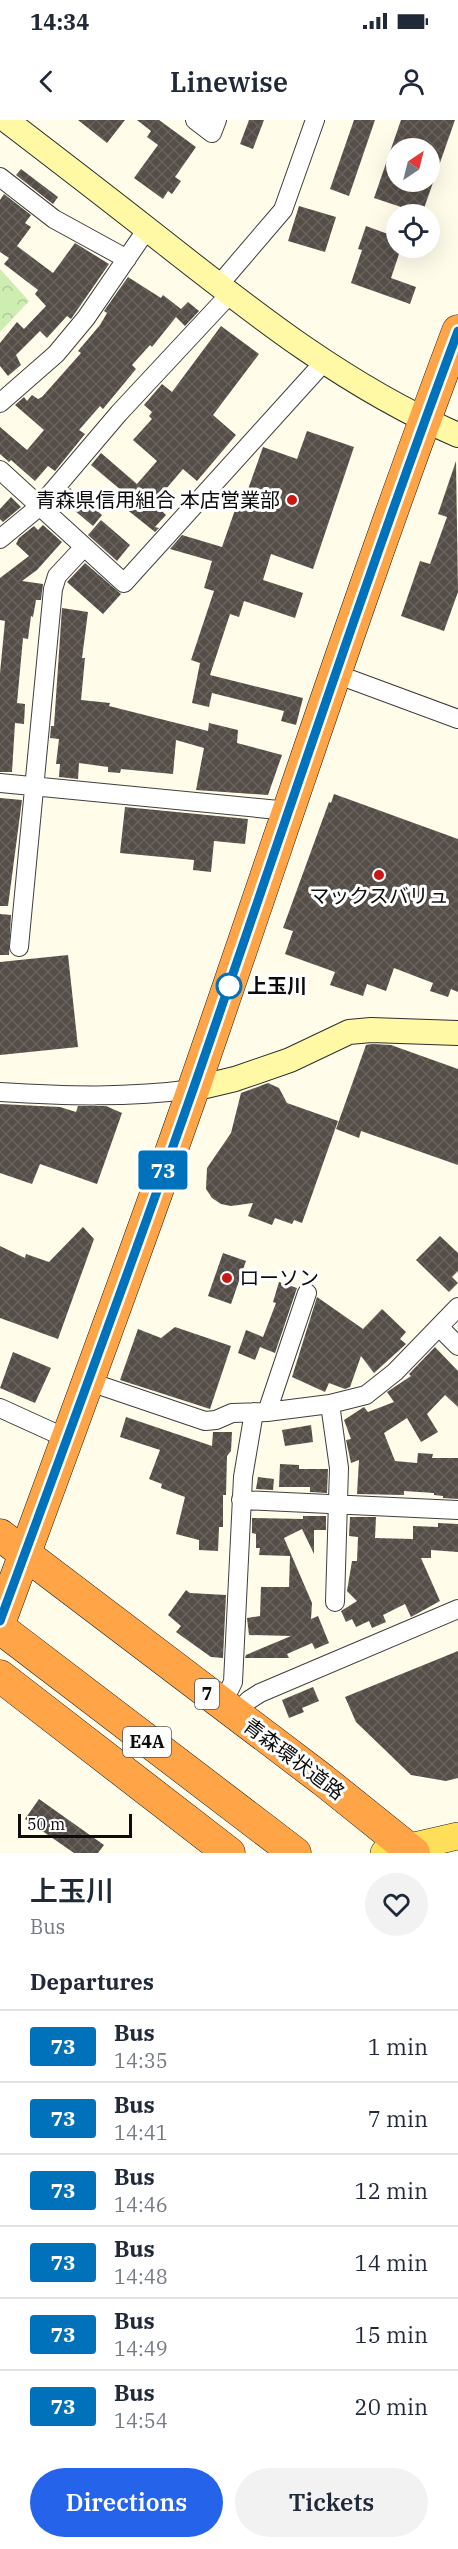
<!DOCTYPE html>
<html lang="en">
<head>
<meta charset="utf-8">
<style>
	:root { --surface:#fff; --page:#f2f2f3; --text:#1f2937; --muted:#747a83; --line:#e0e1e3; --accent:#2563eb }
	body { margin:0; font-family:"IBM Plex Serif","Noto Sans JP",serif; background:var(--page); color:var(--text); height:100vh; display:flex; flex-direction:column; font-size:22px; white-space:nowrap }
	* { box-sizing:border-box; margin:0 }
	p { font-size:20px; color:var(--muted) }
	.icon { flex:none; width:33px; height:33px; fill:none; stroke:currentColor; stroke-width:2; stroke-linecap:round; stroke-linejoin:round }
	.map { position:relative; height:1733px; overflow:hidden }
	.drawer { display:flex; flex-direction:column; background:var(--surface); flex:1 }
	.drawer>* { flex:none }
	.badge { padding:0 12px; border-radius:4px; font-size:21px; line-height:39px }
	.needle { width:39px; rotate:35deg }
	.buttons { position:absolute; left:386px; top:18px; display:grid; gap:12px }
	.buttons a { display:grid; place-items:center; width:54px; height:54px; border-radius:50%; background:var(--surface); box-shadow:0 6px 24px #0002; font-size:30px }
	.scale { position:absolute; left:18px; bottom:15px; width:114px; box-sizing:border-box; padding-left:6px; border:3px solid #0c0c0c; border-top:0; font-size:16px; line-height:21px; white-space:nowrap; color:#0c0c0c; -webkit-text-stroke:4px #fff; paint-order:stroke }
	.map>.badge { position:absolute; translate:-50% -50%; box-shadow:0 0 0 3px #fff }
	h2 { padding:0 30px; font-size:22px; line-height:54px }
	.round { display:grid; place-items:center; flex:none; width:63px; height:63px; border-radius:32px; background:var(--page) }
	.head { display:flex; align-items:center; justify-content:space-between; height:102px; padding:0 30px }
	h1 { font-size:28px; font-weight:600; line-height:45px }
	.action { display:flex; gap:12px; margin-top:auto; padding:12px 30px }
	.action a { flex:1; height:69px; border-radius:36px; background:var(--accent); color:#fff; font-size:24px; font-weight:600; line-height:69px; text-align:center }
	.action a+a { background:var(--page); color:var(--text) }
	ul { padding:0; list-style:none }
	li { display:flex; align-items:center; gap:18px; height:72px; padding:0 30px; border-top:2px solid var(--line) }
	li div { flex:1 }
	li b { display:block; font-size:22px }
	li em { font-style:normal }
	li .badge { min-width:66px; font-weight:700; text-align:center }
	.status { display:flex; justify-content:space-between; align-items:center; height:42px; padding:0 30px; background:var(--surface); direction:ltr }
	.status svg { height:16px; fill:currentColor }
	header { display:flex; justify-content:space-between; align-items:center; height:78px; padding:0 30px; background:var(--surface); font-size:27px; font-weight:600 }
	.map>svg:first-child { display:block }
	.park { fill:url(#park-crowns) }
	.building { fill:url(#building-cross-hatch); fill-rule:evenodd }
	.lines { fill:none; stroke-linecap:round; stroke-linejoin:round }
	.street-casing { stroke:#3f3f3f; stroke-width:20 }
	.secondary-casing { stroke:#2e2e2e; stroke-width:26 }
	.primary-casing { stroke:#1d1d1d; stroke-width:28 }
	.highway-casing { stroke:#1d1d1d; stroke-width:33 }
	.street { stroke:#fff; stroke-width:18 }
	.secondary { stroke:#fff9a5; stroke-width:24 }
	.primary { stroke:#ffdf5a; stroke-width:27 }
	.highway { stroke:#ffa548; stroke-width:32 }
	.line-casing { stroke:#fff; stroke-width:14 }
	.line { stroke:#0072bc; stroke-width:9 }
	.poi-dot { fill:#ca1616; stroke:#fff; stroke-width:2 }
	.stop-dot { fill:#fff; stroke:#0072bc; stroke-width:3 }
	.labels { text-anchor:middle; stroke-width:6; stroke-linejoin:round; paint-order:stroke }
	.shield { fill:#fff; stroke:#555; stroke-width:1.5 }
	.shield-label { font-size:18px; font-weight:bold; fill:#0c0c0c }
	.poi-label { font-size:20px; fill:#0c0c0c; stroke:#fff; text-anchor:end }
	.stop-label { font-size:20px; font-weight:bold; fill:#0c0c0c; stroke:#fff; text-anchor:start }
	.street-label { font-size:20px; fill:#0c0c0c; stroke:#fff }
</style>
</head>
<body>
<div class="status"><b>14:34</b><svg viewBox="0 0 49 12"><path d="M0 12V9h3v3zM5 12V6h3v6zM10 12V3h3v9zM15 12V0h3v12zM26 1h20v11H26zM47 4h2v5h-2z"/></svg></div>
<header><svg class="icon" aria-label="back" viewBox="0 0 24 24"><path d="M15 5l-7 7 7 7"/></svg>Linewise<svg class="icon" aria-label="person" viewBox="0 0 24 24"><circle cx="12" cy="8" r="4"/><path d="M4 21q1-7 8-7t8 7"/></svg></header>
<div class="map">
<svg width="458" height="1733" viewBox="0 0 458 1733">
	<defs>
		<pattern id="park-crowns" width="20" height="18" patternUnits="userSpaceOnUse" patternTransform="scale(1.5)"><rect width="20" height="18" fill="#cdeeb0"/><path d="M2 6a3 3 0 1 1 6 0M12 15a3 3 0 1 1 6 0" fill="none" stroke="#afcb96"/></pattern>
		<pattern id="building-cross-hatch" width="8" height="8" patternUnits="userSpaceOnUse" patternTransform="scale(1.5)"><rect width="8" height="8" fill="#554d47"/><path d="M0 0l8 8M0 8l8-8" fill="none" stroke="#68625d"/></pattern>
	</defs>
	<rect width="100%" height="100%" fill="#fffcea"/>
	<path class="park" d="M0 149 29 181 0 212Z"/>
	<path class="building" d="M78 0H125L107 23Z
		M137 0H159L196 27 175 57 181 61 172 74 168 71 163 79 134 58 158 25 147 17 151 11Z
		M249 0H264L253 29 240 24Z
		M354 0H375L349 76 330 69Z
		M401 0H455L422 94 374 78ZM396 28H429V62H396Z
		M21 49 58 77 53 84 16 55Z
		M4 74 31 95 25 103 31 107 17 126 53 153 75 123 109 144 71 199 67 196 47 218 40 211 16 235 21 245 8 256 0 246V223L17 202 24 209 46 186 35 174 38 170 4 144 9 138 0 132V80Z
		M299 86 336 97 325 132 288 121Z
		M366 106 396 117V128H401L391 158 416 167 410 184 351 163 362 130 358 129Z
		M128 157 161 178 163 175 181 189 188 182 199 191 185 206 176 197 152 227 150 225 132 245 136 249 103 289 100 286 79 310 85 314 55 351 48 346 35 361 11 340 9 342 0 334V307L27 330 44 310 15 285 24 277 27 281 32 275 38 279 42 277 81 233 78 231 100 205 107 193 104 191Z
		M221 206 259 234 213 295 236 315 197 361 183 349 154 383 166 395 155 407 159 408 155 412 120 384 127 375 91 345 101 333 137 364 157 341 133 320 152 299 149 296 152 292 144 285 162 264 172 272Z
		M307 311 354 327 313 449 271 434 263 460 303 473 295 498 244 481 239 497 230 494 210 555 303 578 296 605 281 601 284 591 212 573 209 587 192 583 200 543 191 540 214 471 204 468 212 441 170 429 182 415 222 427 241 373 246 375 263 327 297 339Z
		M456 341 458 472 444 511 401 496 420 441 430 444 447 397 438 394Z
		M70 368 102 395 93 406 61 379Z
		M11 377 21 387 3 402 0 399V389Z
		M101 400 130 425 117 441 88 415Z
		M43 405 62 422 37 450 22 461 43 464 41 480H36L33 497 31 496 28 519 23 518 17 583 25 584 24 604 15 603 12 652H0V553L5 501 0 500V458L29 436 16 424 19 418 34 406 38 410Z
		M85 443 121 474 103 494 67 462Z
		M62 488 88 492 82 538H85L81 580 110 583 109 586 208 611 209 603 238 610 237 623 282 635 268 675 196 670 204 628 176 620 173 654 121 649 120 653 108 652V647L79 643 78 659 59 657 60 644H56L59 619 50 618 51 606H54Z
		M334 674 458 719V872L451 869 448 877 430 871 433 863 394 848 386 871 367 864 363 876 330 865 335 852 285 834 293 811 283 808 329 682 331 683Z
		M0 678 22 680 8 786H0Z
		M125 687 248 699 245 724 214 721 211 752 193 750 194 740 120 733Z
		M0 794 11 795 9 835H0Z
		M68 835 78 927 0 935V842Z
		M372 924 391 925 458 949V1045L361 1011 359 1018 336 1009 366 925Z
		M268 963 279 968 287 983 338 1001 302 1103 294 1100 292 1104 275 1098 272 1105 248 1096 253 1083 231 1086 221 1084 212 1078 206 1069 207 1048 231 1013 241 973Z
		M0 984 60 987 76 992 78 986H106L122 993 97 1064 40 1044 32 1064 0 1053Z
		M83 1107 94 1119 58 1219 0 1198V1126L25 1138 26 1134 49 1142Z
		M440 1116 458 1133V1151L452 1157 458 1163 449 1172 416 1140Z
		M223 1133 246 1141 231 1184 208 1176Z
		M279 1162 297 1168 275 1233 260 1227 255 1240 238 1233 246 1210 263 1217 276 1183 273 1182Z
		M317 1177 363 1209 382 1189 406 1212 400 1219 406 1224 374 1253 361 1236 350 1267 345 1269 329 1263 325 1272 292 1257Z
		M175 1207 231 1226 210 1289 120 1260 138 1209 161 1218Z
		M435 1227 458 1251V1287L445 1275 427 1294 438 1312 421 1322 407 1298 384 1313 395 1341 417 1343 418 1333 433 1334 432 1338H458V1379L443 1378V1376L434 1375V1373L404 1371V1375L357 1374 359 1340 351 1343 346 1320 351 1319 344 1300 364 1287 368 1292 394 1282 387 1272 411 1256 409 1254Z
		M13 1232 51 1248 35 1283 0 1268Z
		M126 1297 212 1326 213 1312H232L231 1331 227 1336 226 1375H223V1407H219L218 1431 199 1430V1420L176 1414 185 1377 161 1368 162 1364 149 1359 160 1330 120 1317Z
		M311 1305 313 1322 285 1326 282 1310Z
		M280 1344 299 1345V1349H328L327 1373 310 1372V1367H279Z
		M258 1357 274 1359 273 1370 256 1369Z
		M303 1396H326V1410H314V1434L302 1409 284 1418 312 1483 311 1499 318 1496 329 1523 315 1529 312 1523 287 1534 289 1538H245L246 1535 291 1516 249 1515 247 1498 260 1496 261 1467H289L290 1436 259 1435 260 1428H256V1414L252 1413V1398L303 1399Z
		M350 1397H376L375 1418 413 1419V1406L438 1407V1403L458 1404V1432L431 1430V1438H421L440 1481 411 1497 405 1484 383 1495 386 1502 372 1508 369 1501 356 1507 352 1499 346 1502 341 1491 357 1481 347 1471 352 1441H357L358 1417 349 1416Z
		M186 1470 190 1473 226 1475 223 1538 211 1537 176 1512 181 1506 168 1495Z
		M458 1531V1658L446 1661 411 1655 356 1602 345 1577Z
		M313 1567 319 1581 302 1588 304 1592 289 1598 282 1580Z
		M39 1679 104 1725 98 1733H74L25 1699Z"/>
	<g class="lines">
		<defs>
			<path id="street" d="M195 0 212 13 217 0
				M0 57 54 99 127 139
				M218 166 283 90 315 0
				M0 283 56 234 86 198 147 109
				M0 350 124 463 324 242
				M0 419 40 386 119 293 229 175
				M336 554 458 599
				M0 663 289 691
				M19 827 53 469 57 456 84 427
				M0 972C65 976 129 978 193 969
				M439 1207 458 1226
				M87 1261 205 1301 216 1300 232 1293 267 1292 330 1284 366 1275 395 1252 458 1187
				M330 1284 339 1348 335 1482
				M0 1288 68 1319
				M267 1292 307 1173
				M241 1380 458 1390
				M222 1585 233 1562 243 1357 254 1292
				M235 1594 249 1580 260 1573 458 1489"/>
			<path id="secondary" d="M6 0C53 36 100 72 147 109 245 186 342 265 458 315
				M193 969 235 959 290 940 349 912 371 910 458 913"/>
			<path id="primary" d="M384 1733 458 1716"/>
			<path id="highway" d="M0 1415 323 1660 414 1733
				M0 1501C66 1322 132 1144 195 964 282 713 364 460 458 211
				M0 1508 295 1733
				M0 1556 229 1733"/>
		</defs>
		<use href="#street" class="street-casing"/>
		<use href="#secondary" class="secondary-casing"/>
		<use href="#primary" class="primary-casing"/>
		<use href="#highway" class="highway-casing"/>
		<use href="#street" class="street"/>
		<use href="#secondary" class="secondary"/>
		<use href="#primary" class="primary"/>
		<use href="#highway" class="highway"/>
	</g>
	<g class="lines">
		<defs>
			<path id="line" d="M0 1501C66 1322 132 1144 195 964 282 713 365 460 458 211"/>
		</defs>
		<use href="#line" class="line-casing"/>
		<use href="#line" class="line"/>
	</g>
	<g class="poi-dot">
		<circle cx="292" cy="380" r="6"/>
		<circle cx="379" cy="755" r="6"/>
		<circle cx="227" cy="1158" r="6"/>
	</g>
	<circle class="stop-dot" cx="229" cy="866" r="12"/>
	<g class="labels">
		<g class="shield">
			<rect x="195" y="1559" width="24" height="30" rx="4.5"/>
			<rect x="123" y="1607" width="48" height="30" rx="4.5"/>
		</g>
		<g class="shield-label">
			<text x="207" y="1580">7</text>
			<text x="147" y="1628">E4A</text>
		</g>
		<g class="poi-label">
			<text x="280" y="387">青森県信用組合 本店営業部</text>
			<text x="379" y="783" text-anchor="middle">マックスバリュ</text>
			<text x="239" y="1165" text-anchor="start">ローソン</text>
		</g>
		<g class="stop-label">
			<text x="247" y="873">上玉川</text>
		</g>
		<g class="street-label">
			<text transform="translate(294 1639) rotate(37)" y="7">青森環状道路</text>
		</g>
	</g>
</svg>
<div class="buttons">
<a><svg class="needle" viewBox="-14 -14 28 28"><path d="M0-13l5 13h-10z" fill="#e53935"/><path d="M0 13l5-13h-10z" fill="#747a83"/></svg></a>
<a><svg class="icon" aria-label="locate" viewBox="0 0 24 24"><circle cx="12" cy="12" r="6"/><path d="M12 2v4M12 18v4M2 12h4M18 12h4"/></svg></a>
</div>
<div class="scale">50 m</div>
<b class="badge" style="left:163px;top:1050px;background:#0072bc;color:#fff">73</b>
</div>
<section class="drawer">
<div class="head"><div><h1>上玉川</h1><p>Bus</p></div><a class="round"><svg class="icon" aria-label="heart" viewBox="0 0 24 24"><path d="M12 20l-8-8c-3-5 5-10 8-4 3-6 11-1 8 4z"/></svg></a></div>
<h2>Departures</h2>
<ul>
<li><span class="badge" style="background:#0072bc;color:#fff">73</span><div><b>Bus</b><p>14:35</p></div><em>1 min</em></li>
<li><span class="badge" style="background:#0072bc;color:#fff">73</span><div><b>Bus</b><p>14:41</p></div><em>7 min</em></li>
<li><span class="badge" style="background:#0072bc;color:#fff">73</span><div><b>Bus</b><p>14:46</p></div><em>12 min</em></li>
<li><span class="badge" style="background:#0072bc;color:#fff">73</span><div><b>Bus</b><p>14:48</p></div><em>14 min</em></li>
<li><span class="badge" style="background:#0072bc;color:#fff">73</span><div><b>Bus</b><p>14:49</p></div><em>15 min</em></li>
<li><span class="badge" style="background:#0072bc;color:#fff">73</span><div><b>Bus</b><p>14:54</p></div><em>20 min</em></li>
</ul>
<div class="action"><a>Directions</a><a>Tickets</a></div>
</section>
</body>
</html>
